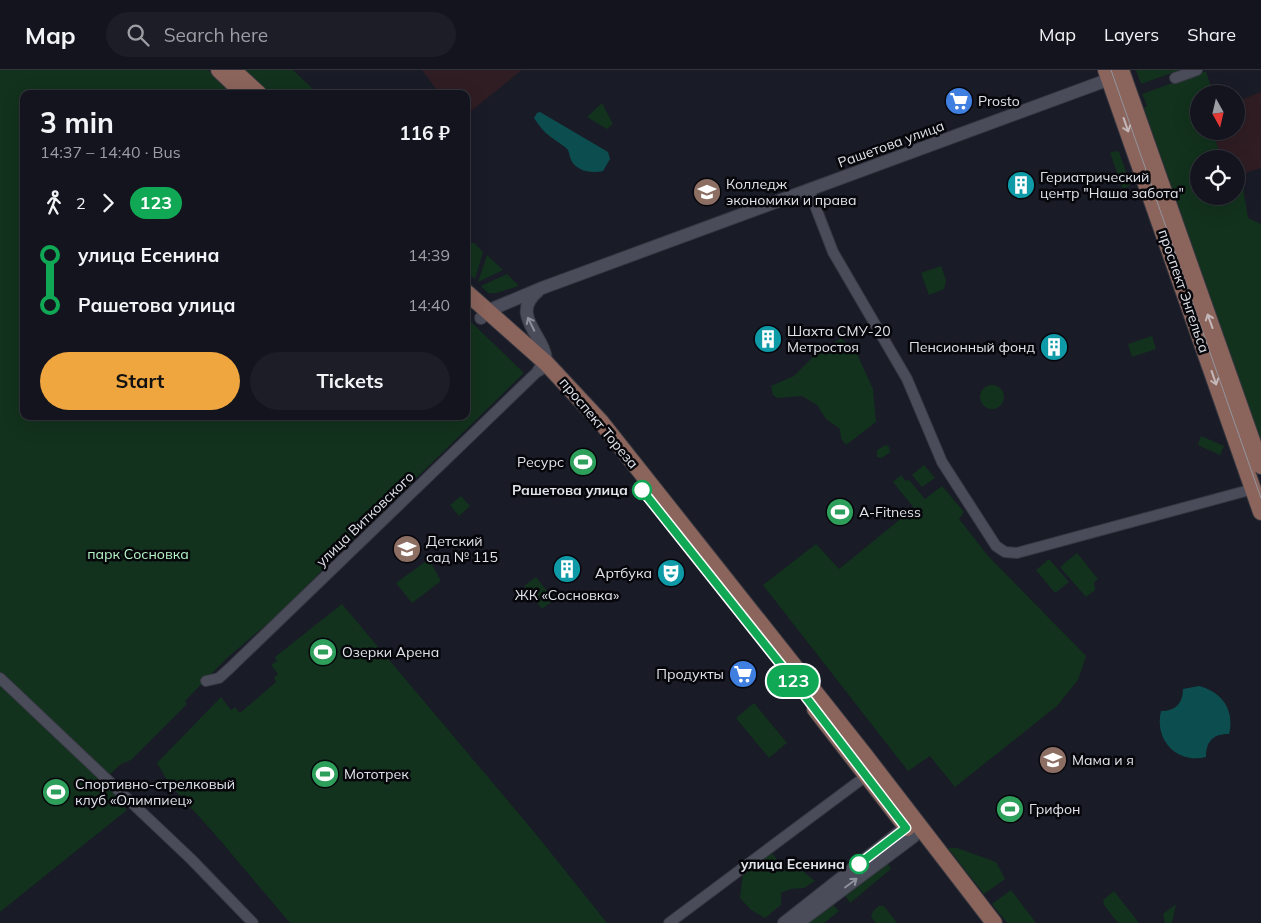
<!DOCTYPE html>
<html lang="en">
<head>
<meta charset="utf-8">
<style>
	:root { --surface:#13141d; --page:#1c1d26; --text:#f1f3f6; --muted:#9d9ea4; --line:#32333b; --accent:#f0a63f }
	body { margin:0; font-family:Mulish,sans-serif; background:var(--page); color:var(--text); height:100vh; display:flex; flex-direction:column; font-size:19px; white-space:nowrap }
	* { box-sizing:border-box; margin:0 }
	p { font-size:16px; color:var(--muted) }
	.icon { flex:none; width:28px; height:28px; fill:none; stroke:currentColor; stroke-width:2; stroke-linecap:round; stroke-linejoin:round }
	.map { position:relative; flex:1; overflow:hidden }
	.side { position:absolute; left:20px; top:20px; width:450px; height:330px; display:flex; flex-direction:column; background:var(--surface); border-radius:10px; box-shadow:0 5px 20px #0002,0 0 0 1px var(--line) }
	.side>* { flex:none }
	.badge { padding:0 10px; border-radius:16px; font-size:18px; line-height:32px }
	.needle { width:32px; rotate:172deg }
	.buttons { position:absolute; left:1190px; top:15px; display:grid; gap:10px }
	.buttons a { display:grid; place-items:center; width:55px; height:55px; border-radius:50%; background:var(--surface); box-shadow:0 5px 20px #0002,0 0 0 1px var(--line); font-size:25px }
	.map>.badge { position:absolute; translate:-50% -50%; box-shadow:0 0 0 2px #fff }
	.legs { display:flex; align-items:center; gap:8px; height:55px; padding:0 20px; font-size:16px }
	.legs p { margin-inline-start:auto }
	.headline { display:flex; align-items:center; justify-content:space-between; height:85px; padding:0 20px }
	h1 { font-size:28px; font-weight:700; line-height:38px }
	.primary-button { display:flex; gap:10px; margin-top:auto; padding:10px 20px }
	.primary-button a { flex:1; height:58px; border-radius:30px; background:var(--accent); color:#111; font-size:20px; font-weight:700; line-height:58px; text-align:center }
	.primary-button a+a { background:var(--page); color:var(--text) }
	ul { padding:0 20px; list-style:none }
	li { display:flex; align-items:center; gap:18px; height:50px; font-size:19px }
	li i { display:grid; place-items:center; width:8px; height:100%; margin:0 6px; background:currentColor }
	li i::after { content:''; width:12px; height:12px; margin:-6px; border:4px solid; border-radius:50%; background:var(--surface) }
	li p { margin-inline-start:auto }
	li:first-child i { background:linear-gradient(#0000 50%,currentColor 0) }
	li:last-child i { background:linear-gradient(currentColor 50%,#0000 0) }
	header { display:flex; align-items:center; gap:30px; box-sizing:border-box; height:70px; padding:0 25px; background:var(--surface); border-bottom:1px solid var(--line) }
	header strong { font-size:24px }
	nav { display:flex; gap:28px; margin-inline-start:auto; font-size:18px }
	.search { width:350px; height:45px; background:var(--page); display:flex; align-items:center; gap:12px; box-sizing:border-box; padding:0 18px; border-radius:28px; color:var(--muted); font-size:19px }
	.map>svg:first-child { display:block }
	.education { fill:#2f1d23 }
	.green { fill:#12321d }
	.water { fill:#0c4e4f }
	.lines { fill:none; stroke-linecap:round; stroke-linejoin:round }
	.minor-casing { stroke:#353740; stroke-width:12 }
	.tertiary-casing { stroke:#353740; stroke-width:14 }
	.primary-casing { stroke:#353740; stroke-width:18 }
	.minor { stroke:#4a4c5a; stroke-width:10 }
	.tertiary { stroke:#4a4c5a; stroke-width:12 }
	.primary { stroke:#8b645b; stroke-width:16 }
	.tram { stroke:#93959f; stroke-width:1 }
	.oneway { stroke:#c3b7b9 }
	.oneway2 { stroke:#8e909b }
	.line-1-casing { stroke:#fff; stroke-width:11 }
	.line-1 { stroke:#10a855; stroke-width:8 }
	.stop-1-dot { fill:#fff; stroke:#10a855; stroke-width:2.5 }
	.labels { text-anchor:middle; stroke-width:5; stroke-linejoin:round; paint-order:stroke }
	.poi-label { font-size:14px; fill:#e1e3eb; stroke:#06060b; text-anchor:start }
	.street-label { font-size:14px; fill:#e1e3eb; stroke:#06060b }
	.stop-label { font-size:14px; font-weight:bold; fill:#e1e3eb; stroke:#06060b; text-anchor:end }
	.park-label { font-size:14px; fill:#b5f6c7; stroke:#06060b }
</style>
</head>
<body>
<header>
<strong>Map</strong>
<div class="search"><svg class="icon" aria-label="search" viewBox="0 0 24 24"><circle cx="10" cy="10" r="6"/><path d="M15 15l6 6"/></svg>Search here</div>
<nav><a>Map</a><a>Layers</a><a>Share</a></nav>
</header>
<div class="map">
<svg width="1261" height="853" viewBox="0 0 1261 853">
	<rect width="100%" height="100%" fill="#191b27"/>
	<path class="education" d="M422 0H522L466 45V24H440Z
		M1261 22V98L1236 106V89H1221L1213 61H1236V32Z"/>
	<path class="green" d="M0 0H208L233 24H24V346H466V247L524 303 327 495 282 541 227 588 185 631 187 634 131 690 121 694 102 712 121 731 122 734 127 740 0 842Z
		M242 0H293L318 24H267Z
		M1136 0H1180L1141 14Z
		M1206 1 1213 24H1199V61H1213L1221 89H1199V126H1236V106L1241 105 1248 148 1261 154V371L1144 38 1147 36 1142 24Z
		M602 33 613 54 607 59 587 47Z
		M1115 81 1119 82 1130 113 1129 116 1123 119 1110 83Z
		M466 173H474L483 182 475 209 466 202Z
		M487 185 503 200 478 212Z
		M941 196 946 210 944 219 929 225 921 203Z
		M507 204 519 216 496 223H488L481 216Z
		M1152 266 1156 279 1132 287 1128 274Z
		M841 268 857 284 873 319 876 352 846 375 841 369 840 359 826 349 817 335 802 326 777 328 773 325 771 316 794 306 814 286Z
		M980 327a12 12 0 1 1 24 0a12 12 0 1 1-24 0Z
		M1201 366 1224 376 1220 385 1198 375Z
		M886 375 889 377 890 382 882 388 877 387V380Z
		M924 395 935 408 922 417 912 405Z
		M901 405 906 411 909 410 925 429 942 416 964 442 959 449 989 487 1086 586 1078 610 1057 636 955 717 930 686 908 701 763 515 816 474 839 499 914 438 893 412Z
		M461 426 470 436 459 446 450 435Z
		M1077 483 1098 509 1094 512 1095 520 1086 527 1060 497Z
		M429 489 441 511 412 533 396 513Z
		M1049 489 1069 512 1055 523 1036 500Z
		M536 507 554 530 542 539 524 516Z
		M342 534 535 763 607 853H290L213 762 170 715 157 693 221 627 231 640 235 637 240 643 276 612 274 607 278 604 271 595 277 591 275 587Z
		M754 633 787 673 769 688 736 648Z
		M948 778H957L996 792 1005 809 984 824Z
		M773 784 784 801 801 800 815 811 804 818 790 819 781 823V835L765 848 751 840 740 828 743 803 757 790Z
		M887 792 891 799 850 833 845 825Z
		M1011 820 1036 853H1007L992 834Z
		M1114 821 1139 853H1118L1104 835 1103 830Z
		M1176 834 1172 853H1165L1163 844Z
		M833 835 839 841 824 853H809Z
		M879 836H884L897 853H876L871 847 873 841Z"/>
	<path class="water" d="M540 42 608 82 610 89 603 101C591 104 574 101 570 87 569 83 569 80 565 77 549 65 546 66 534 48L537 43Z
		M1199 616C1222 622 1235 640 1229 664 1213 664 1206 671 1206 687 1177 694 1154 670 1161 641 1176 641 1183 633 1183 619Z"/>
	<g class="lines">
		<defs>
			<path id="minor" d="M1175 8 1197 0
				M809 120 833 182 907 309 942 392 996 476 1005 482 1017 483 1253 419
				M0 608 191 789 253 853
				M206 611 219 608 230 598 539 300
				M669 853 866 706"/>
			<path id="tertiary" d="M538 221C508 246 547 266 546 293L539 300
				M481 248 487 241 542 218 1110 9
				M784 853 906 757 913 756
				M798 853 913 767 918 755"/>
			<path id="primary" d="M219 0 239 19
				M233 0 259 24
				M1106 0 1261 442
				M1121 0 1261 396
				M466 222 546 293 601 352 864 684 994 853
				M815 639 907 758"/>
		</defs>
		<use href="#minor" class="minor-casing"/>
		<use href="#tertiary" class="tertiary-casing"/>
		<use href="#primary" class="primary-casing"/>
		<use href="#minor" class="minor"/>
		<use href="#tertiary" class="tertiary"/>
		<use href="#primary" class="primary"/>
		<path class="tram" d="M1111 0 1261 428"/>
	</g>
	<defs><path id="oneway-shaft" d="M-6 0H5M1.5-3L5.5 0L1.5 3" fill="none" stroke-width="1.6" stroke-linecap="round" stroke-linejoin="round" transform="scale(1.25)"/></defs>
	<g class="oneway">
		<use href="#oneway-shaft" transform="translate(1126 55) rotate(71)"/>
		<use href="#oneway-shaft" transform="translate(1210 251) rotate(-110)"/>
		<use href="#oneway-shaft" transform="translate(1214 308) rotate(71)"/>
	</g>
	<g class="oneway2">
		<use href="#oneway-shaft" transform="translate(531 254) rotate(-116)"/>
		<use href="#oneway-shaft" transform="translate(851 813) rotate(-37)"/>
	</g>
	<g class="lines">
		<defs>
			<path id="line-1" d="M642 420 782 596 906 758 859 794"/>
		</defs>
		<use href="#line-1" class="line-1-casing"/>
		<use href="#line-1" class="line-1"/>
	</g>
	<defs>
		<symbol id="supermarket-disc" viewBox="-11 -11 22 22"><circle r="9.5" fill="#3f7fe0" stroke="#06060b"/><path d="M-6-5.5h2.5l.6 2H6L4.5 2H-2.5L-4.4-4H-6ZM-1.5 3.2a1.3 1.3 0 1 0 .1 0ZM3 3.2a1.3 1.3 0 1 0 .1 0Z" fill="#fff"/></symbol>
		<symbol id="building-disc" viewBox="-11 -11 22 22"><circle r="9.5" fill="#0f9aa8" stroke="#06060b"/><path d="M-4-6H4V6H1V3H-1V6H-4ZM-2.5-4.3h1.7v1.8h-1.7ZM.8-4.3h1.7v1.8H.8ZM-2.5-1h1.7V.8h-1.7ZM.8-1h1.7V.8H.8Z" fill="#fff"/></symbol>
		<symbol id="university-disc" viewBox="-11 -11 22 22"><circle r="9.5" fill="#8d6e63" stroke="#06060b"/><path d="M0-5L7-2L0 1L-7-2ZM-4 1L0 2.5L4 1V4Q0 6-4 4Z" fill="#fff"/></symbol>
		<symbol id="stadium-disc" viewBox="-11 -11 22 22"><circle r="9.5" fill="#2e9e5b" stroke="#06060b"/><path d="M0-5a6.5 5 0 1 0 0 10a6.5 5 0 1 0 0-10ZM-3.5-1.8h7v3.6h-7Z" fill="#fff"/></symbol>
		<symbol id="school-disc" viewBox="-11 -11 22 22"><circle r="9.5" fill="#8d6e63" stroke="#06060b"/><path d="M0-5L7-2L0 1L-7-2ZM-4 1L0 2.5L4 1V4Q0 6-4 4Z" fill="#fff"/></symbol>
		<symbol id="theatre-disc" viewBox="-11 -11 22 22"><circle r="9.5" fill="#0f9aa8" stroke="#06060b"/><path d="M-5-5.5Q0-4 5-5.5V0Q5 5 0 6Q-5 5-5 0ZM-3.3-2.5H-1v1.5H-3.3ZM1-2.5H3.3v1.5H1ZM-2.8 1Q0 5.5 2.8 1Z" fill="#fff"/></symbol>
	</defs>
	<g fill-rule="evenodd">
		<use href="#supermarket-disc" x="943" y="15" width="32" height="32"/>
		<use href="#building-disc" x="1005" y="99" width="32" height="32"/>
		<use href="#university-disc" x="691" y="106" width="32" height="32"/>
		<use href="#building-disc" x="752" y="253" width="32" height="32"/>
		<use href="#building-disc" x="1038" y="261" width="32" height="32"/>
		<use href="#stadium-disc" x="567" y="376" width="32" height="32"/>
		<use href="#stadium-disc" x="824" y="426" width="32" height="32"/>
		<use href="#school-disc" x="391" y="463" width="32" height="32"/>
		<use href="#building-disc" x="551" y="483" width="32" height="32"/>
		<use href="#theatre-disc" x="655" y="487" width="32" height="32"/>
		<use href="#stadium-disc" x="307" y="566" width="32" height="32"/>
		<use href="#supermarket-disc" x="727" y="588" width="32" height="32"/>
		<use href="#school-disc" x="1037" y="674" width="32" height="32"/>
		<use href="#stadium-disc" x="309" y="688" width="32" height="32"/>
		<use href="#stadium-disc" x="40" y="706" width="32" height="32"/>
		<use href="#stadium-disc" x="994" y="723" width="32" height="32"/>
	</g>
	<g class="stop-1-dot">
		<circle cx="642" cy="420" r="9"/>
		<circle cx="859" cy="794" r="9"/>
	</g>
	<g class="labels">
		<g class="poi-label">
			<text x="978" y="36">Prosto</text>
			<text x="1040" y="112">Гериатрический<tspan x="1040" dy="16">центр "Наша забота"</tspan></text>
			<text x="726" y="119">Колледж<tspan x="726" dy="16">экономики и права</tspan></text>
			<text x="787" y="266">Шахта СМУ-20<tspan x="787" dy="16">Метростоя</tspan></text>
			<text x="1035" y="282" text-anchor="end">Пенсионный фонд</text>
			<text x="564" y="397" text-anchor="end">Ресурс</text>
			<text x="859" y="447">A-Fitness</text>
			<text x="426" y="476">Детский<tspan x="426" dy="16">сад № 115</tspan></text>
			<text x="652" y="508" text-anchor="end">Артбука</text>
			<text x="567" y="530" text-anchor="middle">ЖК «Сосновка»</text>
			<text x="342" y="587">Озерки Арена</text>
			<text x="724" y="609" text-anchor="end">Продукты</text>
			<text x="1072" y="695">Мама и я</text>
			<text x="344" y="709">Мототрек</text>
			<text x="75" y="719">Спортивно-стрелковый<tspan x="75" dy="16">клуб «Олимпиец»</tspan></text>
			<text x="1029" y="744">Грифон</text>
		</g>
		<g class="street-label">
			<text transform="translate(891 74) rotate(-20)" y="5">Рашетова улица</text>
			<text transform="translate(1184 221) rotate(71)" y="5">проспект Энгельса</text>
			<text transform="translate(599 353) rotate(50)" y="5">проспект Тореза</text>
			<text transform="translate(365 449) rotate(-44)" y="5">улица Витковского</text>
		</g>
		<g class="stop-label">
			<text x="628" y="425">Рашетова улица</text>
			<text x="845" y="799">улица Есенина</text>
		</g>
		<g class="park-label">
			<text x="138" y="489">парк Сосновка</text>
		</g>
	</g>
</svg>
<div class="buttons">
<a><svg class="needle" viewBox="-14 -14 28 28"><path d="M0-13l5 13h-10z" fill="#e53935"/><path d="M0 13l5-13h-10z" fill="#9d9ea4"/></svg></a>
<a><svg class="icon" aria-label="locate" viewBox="0 0 24 24"><circle cx="12" cy="12" r="6"/><path d="M12 2v4M12 18v4M2 12h4M18 12h4"/></svg></a>
</div>
<b class="badge" style="left:793px;top:611px;background:#10a855;color:#fff">123</b>
<section class="side">
<div class="headline"><div><h1>3 min</h1><p>14:37 – 14:40 · Bus</p></div><b>116 ₽</b></div>
<div class="legs"><svg class="icon" aria-label="walk" viewBox="0 0 24 24"><circle cx="13" cy="4" r="2"/><path d="M13 8l-2 6 4 7M11 14l-3 7M7 12l3-4h3l4 4"/></svg>2<svg class="icon" aria-label="forward" viewBox="0 0 24 24"><path d="M9 5l7 7-7 7"/></svg><b class="badge" style="background:#10a855;color:#fff">123</b></div>
<ul>
<li><i style="color:#10a855"></i><b>улица Есенина</b><p>14:39</p></li>
<li><i style="color:#10a855"></i><b>Рашетова улица</b><p>14:40</p></li>
</ul>
<div class="primary-button"><a>Start</a><a>Tickets</a></div>
</section>
</div>
</body>
</html>
